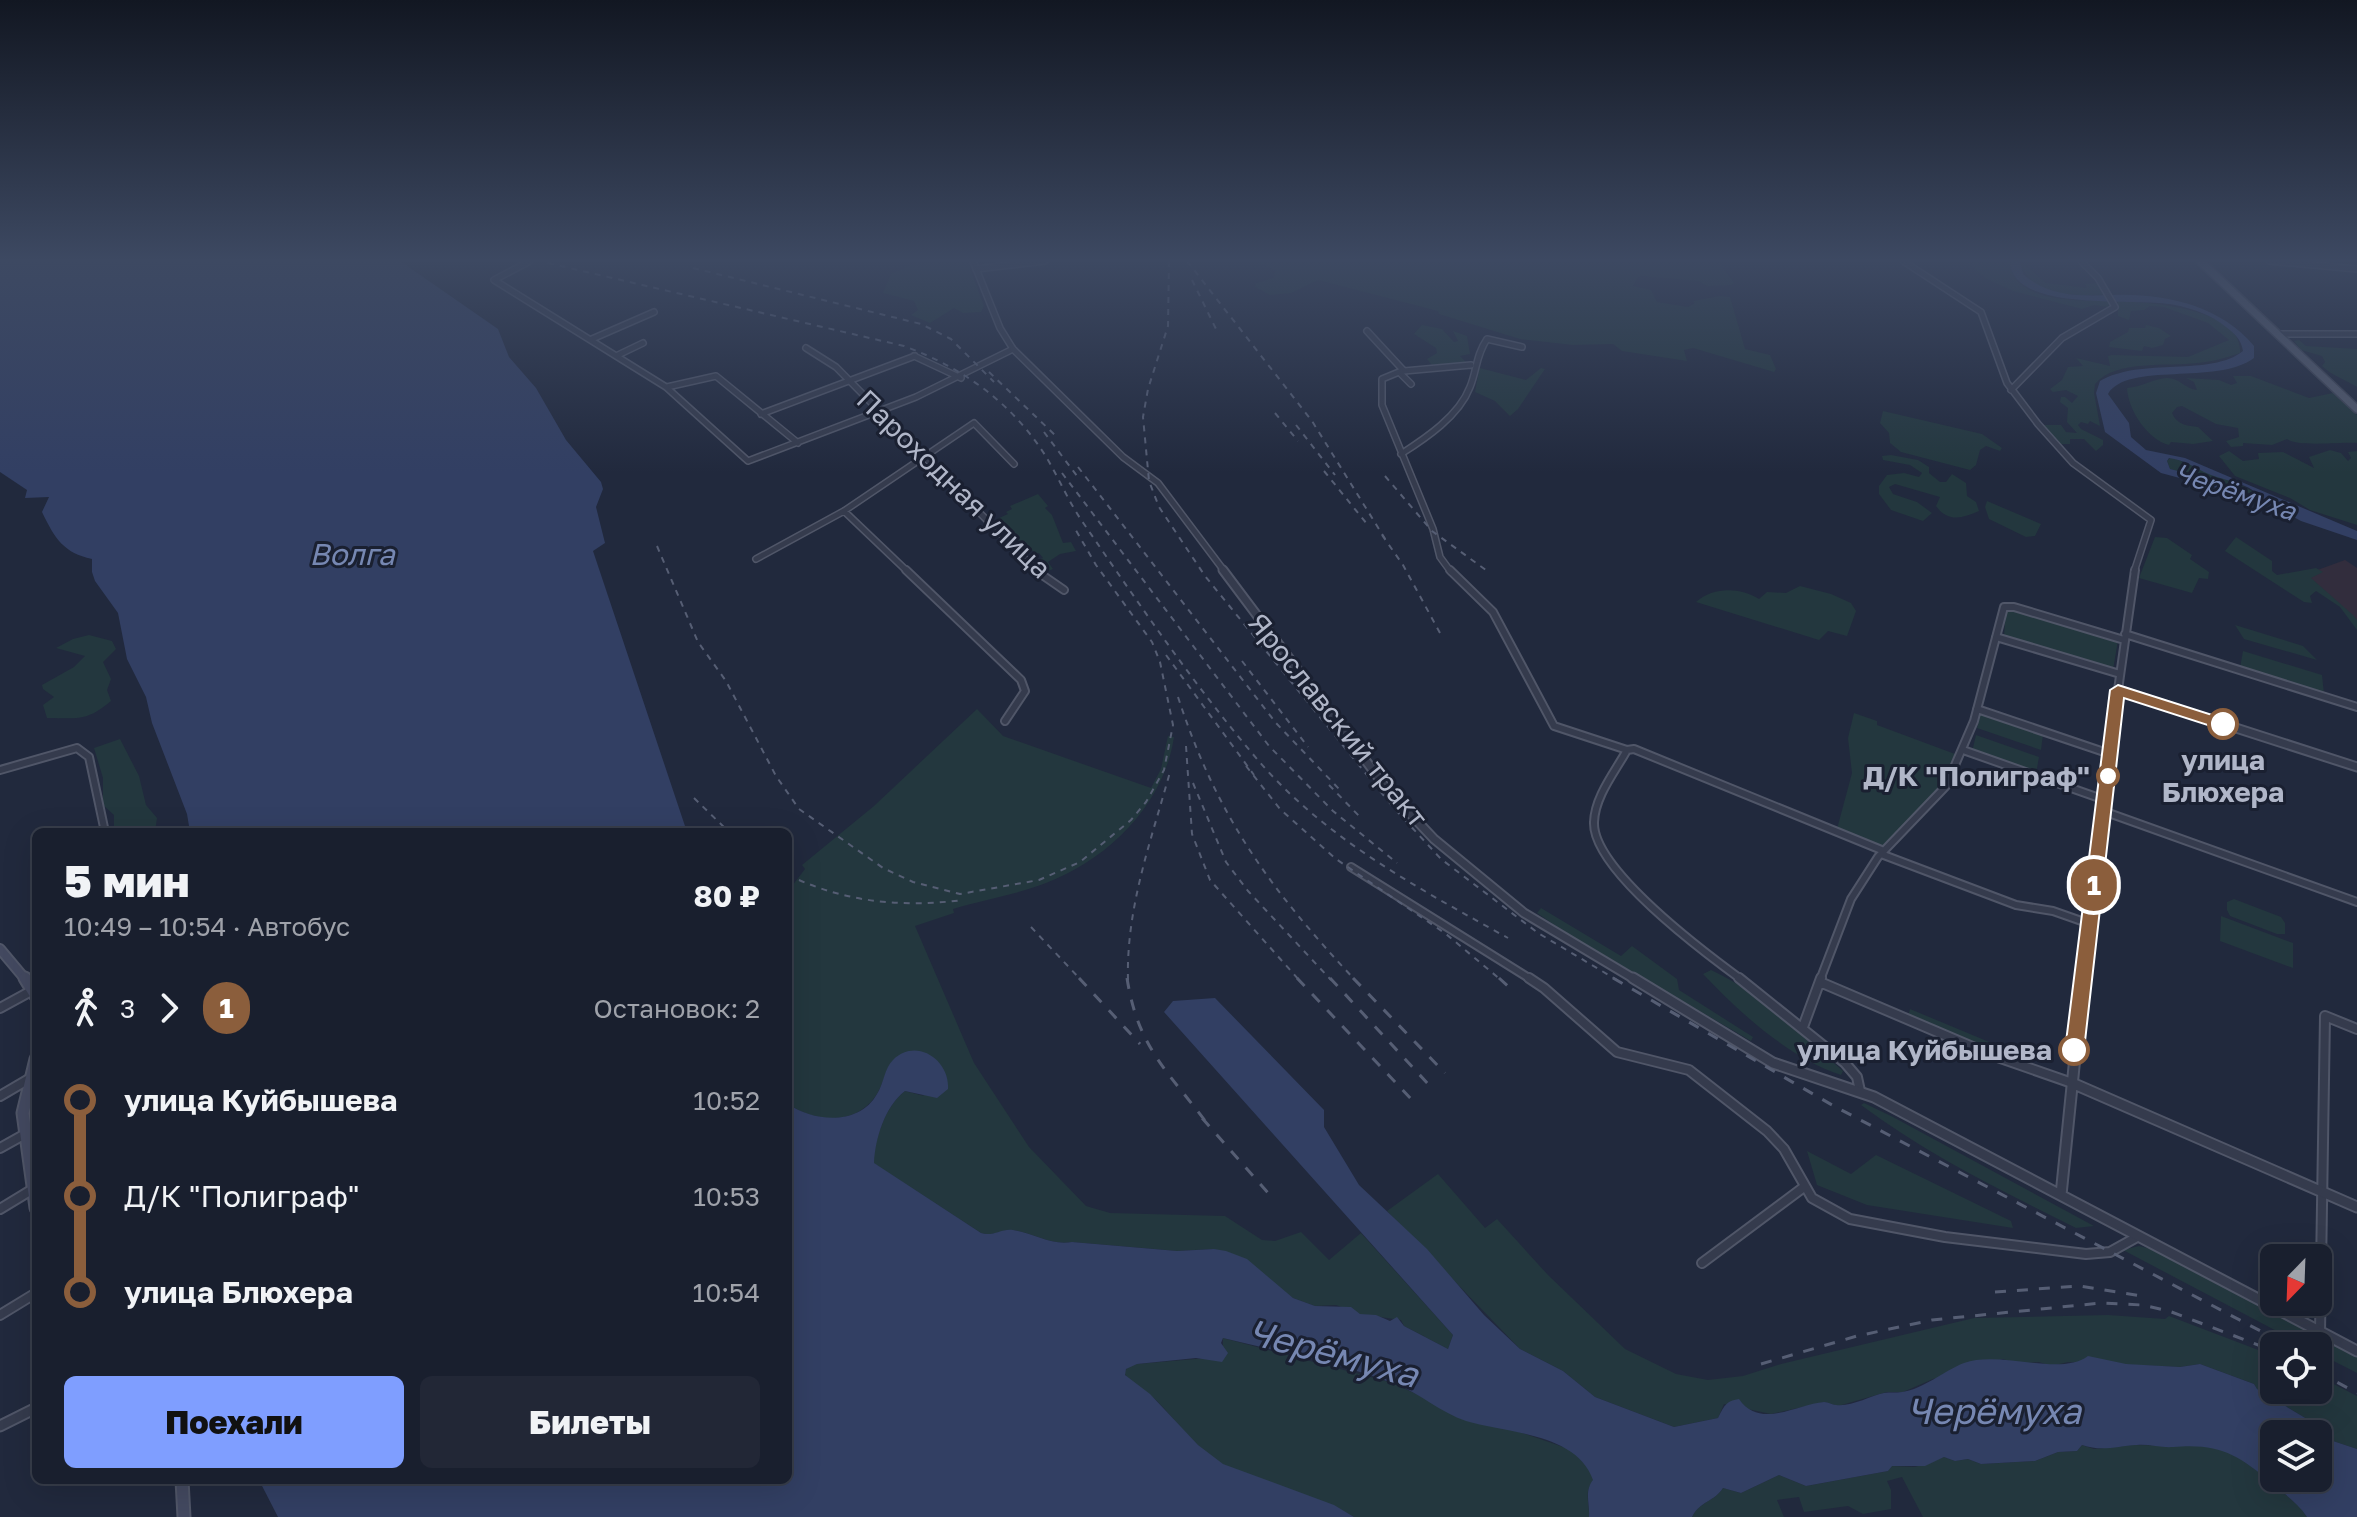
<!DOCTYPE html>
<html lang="ru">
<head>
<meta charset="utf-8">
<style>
	:root { --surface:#191f2e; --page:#222736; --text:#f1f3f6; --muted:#9fa2aa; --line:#373d4a; --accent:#7f9eff }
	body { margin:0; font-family:"Golos Text",sans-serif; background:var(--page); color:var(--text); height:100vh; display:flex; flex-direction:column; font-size:30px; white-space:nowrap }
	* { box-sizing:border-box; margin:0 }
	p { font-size:26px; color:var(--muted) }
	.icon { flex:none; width:44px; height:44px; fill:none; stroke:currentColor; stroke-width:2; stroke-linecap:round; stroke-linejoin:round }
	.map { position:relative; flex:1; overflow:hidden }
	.sheet { position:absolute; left:32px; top:828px; width:760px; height:656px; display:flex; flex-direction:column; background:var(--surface); border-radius:12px; box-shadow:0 8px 32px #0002,0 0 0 2px var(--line) }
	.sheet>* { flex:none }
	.badge { padding:0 16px; border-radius:26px; font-size:28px; line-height:52px }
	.needle { width:52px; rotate:203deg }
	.buttons { position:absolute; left:2260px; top:1244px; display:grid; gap:16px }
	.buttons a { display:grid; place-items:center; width:72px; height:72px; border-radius:12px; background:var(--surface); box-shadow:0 8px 32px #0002,0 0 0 2px var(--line); font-size:40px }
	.map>.badge { position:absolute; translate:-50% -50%; box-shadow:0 0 0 4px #fff }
	.legs { display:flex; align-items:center; gap:12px; height:88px; padding:0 32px; font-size:26px }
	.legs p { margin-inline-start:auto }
	.overview { display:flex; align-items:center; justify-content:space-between; height:136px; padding:0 32px }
	h1 { font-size:44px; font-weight:800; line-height:60px }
	.primary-button { display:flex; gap:16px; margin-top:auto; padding:16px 32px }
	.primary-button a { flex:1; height:92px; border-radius:12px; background:var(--accent); color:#111; font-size:32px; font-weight:800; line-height:92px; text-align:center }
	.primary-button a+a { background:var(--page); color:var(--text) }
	ul { padding:0 32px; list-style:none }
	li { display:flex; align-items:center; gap:28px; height:96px; font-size:30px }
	li i { display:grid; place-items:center; width:12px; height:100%; margin:0 10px; background:currentColor }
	li i::after { content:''; width:20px; height:20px; margin:-10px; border:6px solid; border-radius:50%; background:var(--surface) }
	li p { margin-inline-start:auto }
	li:first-child i { background:linear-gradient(#0000 50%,currentColor 0) }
	li:last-child i { background:linear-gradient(currentColor 50%,#0000 0) }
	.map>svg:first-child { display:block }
	.medical { fill:#322d3d }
	.green { fill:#23373e }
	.water { fill:#323f63; fill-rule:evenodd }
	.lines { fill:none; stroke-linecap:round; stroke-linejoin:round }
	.minor-far2-casing { stroke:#505668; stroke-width:8 }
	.minor-far1-casing { stroke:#505668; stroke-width:10 }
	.minor-casing { stroke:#505668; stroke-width:12 }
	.tertiary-far2-casing { stroke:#505668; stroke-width:8 }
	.tertiary-far1-casing { stroke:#505668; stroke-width:11 }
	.tertiary-casing { stroke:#505668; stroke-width:13 }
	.secondary-far1-casing { stroke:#505668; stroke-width:12 }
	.secondary-casing { stroke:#505668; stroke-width:15 }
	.primary-casing { stroke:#3e4456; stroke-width:10 }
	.minor-far2 { stroke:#353b4d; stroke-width:5 }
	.minor-far1 { stroke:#353b4d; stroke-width:6 }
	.minor { stroke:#353b4d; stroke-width:8 }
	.tertiary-far2 { stroke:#353b4d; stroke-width:5 }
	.tertiary-far1 { stroke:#353b4d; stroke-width:7 }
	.tertiary { stroke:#353b4d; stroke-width:9 }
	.secondary-far1 { stroke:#434960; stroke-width:8 }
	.secondary { stroke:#434960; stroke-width:11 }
	.primary { stroke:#535a6d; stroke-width:7 }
	.rail-far1 { stroke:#565e74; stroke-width:2; stroke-dasharray:6 6; stroke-linecap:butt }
	.rail { stroke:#565e74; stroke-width:3; stroke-dasharray:11 11; stroke-linecap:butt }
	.line-1 { fill:#8b5e3c; stroke:#fff; stroke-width:2 }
	.stop-1-dot { fill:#fff; stroke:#8b5e3c; stroke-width:4 }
	.labels { text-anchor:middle; stroke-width:6; stroke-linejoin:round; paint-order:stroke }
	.far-water-label { font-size:26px; font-style:italic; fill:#7687b2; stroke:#1a2031 }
	.street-label { font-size:28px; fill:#b0b6c8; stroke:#1a2031 }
	.stop-label { font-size:28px; font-weight:bold; fill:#b0b6c8; stroke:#1a2031; text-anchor:end }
	.water-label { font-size:30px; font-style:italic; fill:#7687b2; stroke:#1a2031 }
	.near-water-label { font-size:36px; font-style:italic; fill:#7687b2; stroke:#1a2031 }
</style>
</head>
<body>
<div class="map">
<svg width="2357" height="1517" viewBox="0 0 2357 1517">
	<rect width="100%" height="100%" fill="#21293d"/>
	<path class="medical" d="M2345 560 2357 568V627L2341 606 2301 576Z"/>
	<path class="green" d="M946 261H967L984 306 981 312 963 313 954 308 930 323 911 315 918 310 914 301 883 293 891 274 913 264Z
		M1254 261H1718L1734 283 1731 285 1707 286 1699 281 1642 276 1638 277 1633 286 1651 290 1657 302 1688 307 1695 303 1693 301 1719 296 1730 297 1745 349 1770 355 1776 369 1774 372 1693 348 1684 350 1687 361 1622 351 1613 344 1573 345 1520 339 1439 314 1438 311 1318 280 1291 293 1270 295 1255 287 1256 283 1274 278 1275 270Z
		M1967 261H2010C2011 303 2080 301 2109 300L2111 303 2107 307 2094 305 2082 309 2013 291 1985 278Z
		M2022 263 2046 283 2087 288 2085 284 2099 283 2106 294C2081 297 2026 296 2022 263Z
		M2118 301C2147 302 2244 308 2240 353 2226 358 2211 362 2197 363 2168 367 2116 359 2095 384L2094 393 2100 426 2090 421 2088 424 2081 422 2078 425 2081 429 2103 440V445L2096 451 2084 439H2070V444H2058L2043 425H2061L2066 432 2077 433 2067 422 2068 408 2060 402 2061 397H2065L2072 403 2078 396 2066 390 2053 392 2050 389 2062 380 2068 367 2083 366 2076 358 2110 366 2108 356 2112 355 2188 357 2229 340 2208 323 2164 307 2150 306 2144 310 2131 311 2129 320 2118 316Z
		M1422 325 1442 329 1454 342 1458 341 1453 331 1467 336 1470 354 1460 356 1466 362 1464 365 1435 369 1427 359 1437 353 1436 348 1414 334Z
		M2146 325 2159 328 2171 336 2165 339 2163 345 2152 348 2144 346 2142 351 2109 347 2110 342 2128 332 2129 328H2145Z
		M2299 340 2306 346 2357 349V387C2344 379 2333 376 2322 366L2325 362 2322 356 2301 350 2294 341Z
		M1476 367 1526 380 1541 368 1545 369 1518 409 1510 416 1495 401 1475 392 1479 371Z
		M2233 376H2251L2309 398 2333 393 2357 415V443C2342 442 2296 447 2287 439L2272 445 2243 443V446L2231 447 2226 441 2239 437 2238 428 2216 424 2182 406 2177 407 2172 413C2177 425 2188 426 2198 427L2213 441 2193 444 2171 442 2169 445C2148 440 2128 410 2127 388 2141 387 2154 379 2166 378 2179 377 2185 389 2197 390L2194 382 2186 378 2219 380 2231 385 2237 383Z
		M1883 411 1982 434 2002 448 2000 451 1986 446 1980 450 1976 465 1970 470 1901 452 1890 443 1889 433 1880 423Z
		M2330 450 2341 453 2348 461 2351 458 2348 452 2357 451V525L2310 510 2290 498 2235 476 2219 456 2229 451 2243 461 2259 459 2258 453 2283 452 2314 468 2309 457Z
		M1891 455 1918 460 1929 467V473L1940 482H1946L1952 474 1966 483 1967 496 1976 502 1979 511C1963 518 1948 523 1936 506L1940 497 1895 484 1889 487 1893 494 1917 502 1932 513 1923 521 1891 510 1879 494V486L1887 475 1904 473 1919 477 1922 473 1910 465 1883 460 1882 456Z
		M2171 457 2243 486 2262 497 2170 469 2167 461Z
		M1038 494 1048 506 1045 508 1052 515 1063 543 1071 542 1076 551 1060 554 1048 562 1053 569 1048 571 1037 560 1043 558 1039 553 1036 554 1026 544 1023 545 997 519 1008 514 1006 512 1012 509 1010 506Z
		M1987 501 2041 524 2035 536 2026 537 1989 519 1985 507Z
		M2155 537 2167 538 2192 555 2190 559 2209 572 2208 579 2199 578 2192 593 2139 578Z
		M2236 537 2272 561V571L2277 575 2316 568 2323 572 2311 578 2353 615 2357 620V630L2340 607 2316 591 2310 596 2312 603 2304 602 2225 551Z
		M1800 586 1831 594 1851 603 1856 611 1847 636 1828 631 1819 640 1696 602C1713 587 1740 587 1759 599L1767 592 1786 593Z
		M2006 608 2118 640 2113 670 2004 637Z
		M2235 625 2303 646 2317 660 2244 639Z
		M89 635 112 641 116 649 103 662 111 679 107 690 111 701C86 722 78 718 47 718L43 705 54 697 43 689 42 685 74 667 85 656 56 648 73 639Z
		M2243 651 2322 675 2324 694 2240 668Z
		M977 709 1003 736 1151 788 1161 769 1168 736 1174 737C1164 804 1109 859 1046 883 1015 895 986 899 953 909L954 913 915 926 974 1063 1029 1147 1086 1206 1110 1213 1225 1216 1262 1240 1275 1241 1301 1232 1329 1260 1361 1233 1453 1335 1448 1349 1404 1326 1401 1320 1360 1314 1336 1305 1315 1306 1293 1298 1214 1249 1177 1251 1072 1242C1052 1246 1033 1233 1013 1230 1002 1229 993 1237 981 1233L873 1163C875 1139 885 1106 905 1091L924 1096 888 1068C884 1077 881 1089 875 1097 854 1126 814 1122 788 1104V922L792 920 789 890 805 869 802 865 874 806Z
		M1854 713 1877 721V725L1955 754 1941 789 1881 847 1837 829 1852 773 1848 738Z
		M1981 713 2043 734 2041 750 1977 728Z
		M1976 735 2039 757 2036 774 1972 752Z
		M120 739 139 776 146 805 157 818 155 832H114V815L103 805V778L94 748Z
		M2234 899 2281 917 2285 923V934H2277L2230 916 2227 910V902Z
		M1541 908 1621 956 1632 946 1677 979 1679 990 1753 1037 1751 1041 1566 933 1537 913Z
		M2221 916 2293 943V968L2220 941Z
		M1711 970C1760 992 1802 1036 1843 1071L1841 1075C1788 1057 1741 1014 1703 974Z
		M1910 1009 1994 1044 1993 1052 1908 1016Z
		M1864 1103 1893 1117 2094 1226 2076 1228C2002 1191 1928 1155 1861 1105Z
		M1807 1151 1851 1174 1876 1155 2011 1221 2013 1228 1867 1205 1817 1185Z
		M1438 1174 1485 1228 1497 1219 1548 1275 1625 1349 1676 1374 1708 1380 1743 1376 1781 1364 1974 1318 2108 1315 2165 1319 2169 1316 2274 1356V1390H2318V1376L2357 1396V1449L2333 1441 2312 1422 2257 1389 2254 1384 2200 1364 2180 1367 2068 1362 2051 1366 2039 1362 2016 1364 2003 1359 1933 1379 1903 1392H1887L1838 1406 1825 1402 1771 1414 1724 1404 1718 1418 1674 1427 1595 1397 1563 1371 1520 1349 1387 1211Z
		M2139 1246 2156 1250 2357 1354V1373L2318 1353V1346H2305L2123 1250Z
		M1223 1338 1393 1383 1435 1403 1572 1450 1590 1470 1594 1480C1583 1491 1590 1504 1589 1517H1354C1313 1492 1263 1488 1222 1464 1196 1448 1176 1421 1156 1400 1146 1391 1129 1384 1124 1372L1129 1366 1137 1364 1207 1358 1223 1346Z
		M2082 1445 2094 1449 2133 1445 2206 1446 2226 1451 2243 1459 2299 1506 2307 1517H1923L1902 1477 1887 1481 1891 1490V1509L1863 1514 1848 1506 1804 1512 1799 1497 1777 1500 1784 1517H1692C1700 1501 1714 1502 1723 1488L1741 1493 1779 1475 1806 1486 1888 1471 1891 1466 1915 1467 1944 1457 1955 1461 1968 1459 1981 1464 2035 1461 2058 1452 2077 1451Z"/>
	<path class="water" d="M0 261H400L498 329 509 357 536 388 566 440 601 482 603 489 596 507 605 543 593 551 687 832H190L187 814 152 723 146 697 127 659 118 613 95 581 92 572V559C64 553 55 539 42 512L49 497 25 498 27 490 0 472Z
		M2010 261H2020L2023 274C2049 297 2080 296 2112 295 2164 293 2220 305 2254 346V358C2216 386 2128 361 2108 394L2129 423 2131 437 2146 450 2185 458 2357 531V540L2301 521 2262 500 2161 473 2105 432 2096 393 2100 381C2141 357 2211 377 2243 351 2241 339 2235 334 2226 327 2211 315 2194 309 2175 305 2139 297 2011 314 2010 261ZM2169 458C2184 460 2192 466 2204 472 2222 481 2246 481 2261 497L2240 493 2219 481 2170 469 2167 461Z
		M1215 998 1324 1110V1127L1359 1185 1427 1249 1484 1315 1520 1349 1563 1371 1595 1397 1674 1427 1718 1418C1724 1407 1725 1401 1739 1399 1760 1430 1797 1404 1824 1402 1829 1402 1832 1405 1836 1405 1851 1407 1870 1396 1884 1393 1890 1392 1896 1393 1902 1392 1924 1389 1943 1371 1964 1363 2000 1350 2060 1377 2088 1356L2126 1364 2180 1367 2200 1364 2254 1384 2257 1389 2312 1422 2333 1441 2357 1449V1517H2307C2298 1503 2284 1494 2272 1483 2237 1454 2219 1443 2173 1447 2162 1448 2149 1444 2137 1445 2117 1446 2102 1452 2082 1445L2077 1451 2058 1452 2035 1461 1981 1464 1968 1459 1955 1461 1944 1457 1925 1466H1892L1888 1471 1806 1486 1779 1475 1741 1493 1723 1488C1714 1502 1700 1501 1692 1517H1589C1590 1504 1584 1491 1593 1480 1577 1433 1507 1433 1466 1421 1441 1413 1420 1393 1395 1384 1340 1363 1279 1352 1223 1338L1221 1343 1228 1353 1222 1362 1196 1358 1137 1364 1126 1369 1125 1375 1150 1394 1198 1445 1223 1464 1334 1505 1354 1517H278L259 1480H788V1104C814 1122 859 1126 877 1094 884 1083 884 1069 893 1060 916 1037 950 1060 948 1089L937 1098 905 1091C885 1106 875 1139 874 1163L981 1233C993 1237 1002 1228 1013 1230 1033 1233 1052 1246 1072 1242L1177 1251 1214 1249 1226 1251 1247 1259 1293 1298 1315 1306 1351 1307 1360 1314 1376 1315 1390 1321 1397 1317 1404 1326 1448 1349 1453 1335 1164 1012 1173 1001ZM2318 1434V1478H2274V1434Z"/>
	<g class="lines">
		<defs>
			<path id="minor-far2" d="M530 261 494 280 666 387 748 461 916 397 1013 349
				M1903 261 1981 312 2007 383 2038 424 2073 463 2151 520 2134 572
				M2269 261 2357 269
				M976 269 1045 261
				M1367 331 1404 371 1399 372 1411 384
				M2278 334H2357
				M592 339 654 312
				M806 348 836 367 1038 572
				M618 355 643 343
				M914 356 961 378
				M1404 371 1471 365
				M1399 372 1382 379V405L1433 529 1440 557 1451 572
				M667 387 716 376 798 443
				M2011 390 2062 338 2115 307 2098 278 2081 261
				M761 414 915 356
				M1401 454C1426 438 1459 416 1470 387 1477 370 1476 355 1487 339L1522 347
				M844 511 908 572
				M756 559 844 511 974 423 1014 464"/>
			<path id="minor-far1" d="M906 570 1021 680 1025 691 1005 721
				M1035 570 1064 590
				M1450 570 1493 612 1554 726 1627 750
				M2125 634 2357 707
				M1996 637 2120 674
				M2118 690 2135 570
				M1977 709 2110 754
				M1963 750 2105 800
				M0 770 77 748 89 757 105 832
				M2103 811 2357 902
				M1881 854 2016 905 2053 911 2090 924
				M1351 867 1532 980
				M1742 980C1705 953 1592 869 1594 822 1595 796 1615 772 1627 750L1634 749 1884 851
				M1820 980 1851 899 1878 857 1946 786 1974 721 2004 607H2014L2124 640"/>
			<path id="minor" d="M1529 978 1544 988 1617 1052 1689 1070 1767 1131 1784 1149 1812 1198 1850 1219 1945 1237 2086 1254 2110 1252 2137 1237
				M1739 978 1845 1063 1857 1077 1860 1091
				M1820 982 1989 1054 2072 1083
				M0 1008 33 990
				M1803 1027 1821 978
				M0 1096 29 1079
				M0 1148 36 1128
				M0 1209 33 1189
				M1702 1263 1804 1187
				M0 1315 36 1293
				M2320 1332 2325 1016 2357 1029"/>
			<path id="tertiary-far2" d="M973 261 1000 328 1013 349 1123 457 1158 483 1225 572"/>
			<path id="tertiary-far1" d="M1223 570 1387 789 1434 839 1524 913 1636 980
				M2083 980 2118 690 2357 767"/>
			<path id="tertiary" d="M1633 978 1773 1063 1874 1097 2357 1351
				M2072 1083 2357 1207
				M2061 1195 2083 978
				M0 1426 36 1408"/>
			<path id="secondary-far1" d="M0 949 26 980"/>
			<path id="secondary" d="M25 978 36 996
				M36 1059 23 1113 36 1208
				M182 1480 184 1517"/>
			<path id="primary" d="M2200 261 2357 409"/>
		</defs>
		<use href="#minor-far2" class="minor-far2-casing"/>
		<use href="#minor-far1" class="minor-far1-casing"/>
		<use href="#minor" class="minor-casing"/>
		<use href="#tertiary-far2" class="tertiary-far2-casing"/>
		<use href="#tertiary-far1" class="tertiary-far1-casing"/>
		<use href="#tertiary" class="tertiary-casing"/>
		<use href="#secondary-far1" class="secondary-far1-casing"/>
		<use href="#secondary" class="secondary-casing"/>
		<use href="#primary" class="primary-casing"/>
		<use href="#minor-far2" class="minor-far2"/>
		<use href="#minor-far1" class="minor-far1"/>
		<use href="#minor" class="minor"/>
		<use href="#tertiary-far2" class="tertiary-far2"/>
		<use href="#tertiary-far1" class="tertiary-far1"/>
		<use href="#tertiary" class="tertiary"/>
		<use href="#secondary-far1" class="secondary-far1"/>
		<use href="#secondary" class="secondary"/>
		<use href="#primary" class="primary"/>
		<path class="rail-far1" d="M1169 261 1168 326 1148 389 1143 417 1149 481 1159 507 1205 576 1393 807 1441 859 1538 933 1617 980
			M1187 261 1312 421 1387 542
			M548 263 904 346C963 368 1011 402 1045 455 1059 478 1069 503 1084 524 1139 604 1194 685 1257 759 1325 839 1418 888 1508 938
			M693 268 921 324 951 339 994 382
			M1192 280 1217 331
			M989 372 1056 436
			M1275 413 1298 441
			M1296 425 1335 475
			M1044 432 1080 480
			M1078 467 1276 723 1340 790
			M1324 471 1367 524
			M1062 473 1269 746 1333 811 1397 863
			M1385 476 1432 531 1490 573
			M1382 535 1403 565 1440 633
			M657 546 698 642 726 681 776 776 799 809 883 868 913 882 960 894 1039 880 1080 862 1131 820 1146 802 1164 770 1173 725 1160 662 1152 642 1096 565 1074 527
			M1166 655 1254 775
			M1242 661 1308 747
			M1178 697C1217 817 1270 889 1355 980
			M1186 746 1192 834 1210 880 1299 980
			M1246 766 1280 809 1336 859 1446 934 1501 980
			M1193 783 1226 862 1248 891 1331 980
			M1329 785 1360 817
			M694 798 729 832
			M788 875C844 902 901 908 963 900
			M1031 927 1081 980
			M1128 980C1126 908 1151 841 1170 772"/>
		<path class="rail" d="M1079 978 1140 1044
			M1127 978C1138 1049 1169 1072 1209 1126
			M1297 978 1412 1100
			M1330 978 1430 1086
			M1353 978 1445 1073
			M1499 978 1511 989
			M1613 978 1832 1105 2289 1346
			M1202 1118 1269 1194
			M1995 1292 2079 1286 2142 1296
			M1761 1364 1857 1336 1932 1320 2101 1303 2142 1305 2169 1311 2274 1351
			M2318 1372 2357 1393"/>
	</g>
	<linearGradient id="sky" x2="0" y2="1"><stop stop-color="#121722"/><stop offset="0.55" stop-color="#3d4962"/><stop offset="1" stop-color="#3d4962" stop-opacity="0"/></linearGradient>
	<rect width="2357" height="473" fill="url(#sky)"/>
	<path class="line-1" d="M2118 685 2228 720 2230 724 2223 730 2124 698 2084 1050 2081 1056 2074 1058 2068 1056 2065 1050 2110 690Z"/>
	<g class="stop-1-dot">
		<circle cx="2223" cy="724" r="14"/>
		<circle cx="2108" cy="776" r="10"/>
		<circle cx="2074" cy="1050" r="14"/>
	</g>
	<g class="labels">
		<g class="far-water-label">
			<text transform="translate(2235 492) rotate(19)" y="9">Черёмуха</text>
		</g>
		<g class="street-label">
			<text transform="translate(954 484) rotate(44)" y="10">Пароходная улица</text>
			<text transform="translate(1338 720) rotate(51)" y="10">Ярославский тракт</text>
		</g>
		<g class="stop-label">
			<text x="2223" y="770" text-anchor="middle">улица<tspan x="2223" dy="32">Блюхера</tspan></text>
			<text x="2090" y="786">Д/К "Полиграф"</text>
			<text x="2052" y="1060">улица Куйбышева</text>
		</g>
		<g class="water-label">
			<text x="352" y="565">Волга</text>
		</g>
		<g class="near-water-label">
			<text transform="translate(1333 1353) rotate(15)" y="13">Черёмуха</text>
			<text x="1994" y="1424">Черёмуха</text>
		</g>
	</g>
</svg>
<div class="buttons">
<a><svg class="needle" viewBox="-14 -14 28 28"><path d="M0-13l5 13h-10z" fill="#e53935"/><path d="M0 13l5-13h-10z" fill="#9fa2aa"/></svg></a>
<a><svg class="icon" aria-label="locate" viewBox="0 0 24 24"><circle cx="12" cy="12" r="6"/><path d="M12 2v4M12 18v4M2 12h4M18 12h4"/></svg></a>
<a><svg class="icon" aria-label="layers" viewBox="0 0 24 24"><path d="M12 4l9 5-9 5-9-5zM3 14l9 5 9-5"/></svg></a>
</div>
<b class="badge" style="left:2094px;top:885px;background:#8b5e3c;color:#fff">1</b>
<section class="sheet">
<div class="overview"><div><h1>5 мин</h1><p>10:49 – 10:54 · Автобус</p></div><b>80 ₽</b></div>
<div class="legs"><svg class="icon" aria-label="walk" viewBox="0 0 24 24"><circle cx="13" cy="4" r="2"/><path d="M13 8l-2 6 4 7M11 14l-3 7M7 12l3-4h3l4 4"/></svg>3<svg class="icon" aria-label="forward" viewBox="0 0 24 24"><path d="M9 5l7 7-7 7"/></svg><b class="badge" style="background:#8b5e3c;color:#fff">1</b><p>Остановок: 2</p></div>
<ul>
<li><i style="color:#8b5e3c"></i><b>улица Куйбышева</b><p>10:52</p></li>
<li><i style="color:#8b5e3c"></i><span>Д/К &quot;Полиграф&quot;</span><p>10:53</p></li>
<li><i style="color:#8b5e3c"></i><b>улица Блюхера</b><p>10:54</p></li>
</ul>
<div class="primary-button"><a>Поехали</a><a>Билеты</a></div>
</section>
</div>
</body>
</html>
